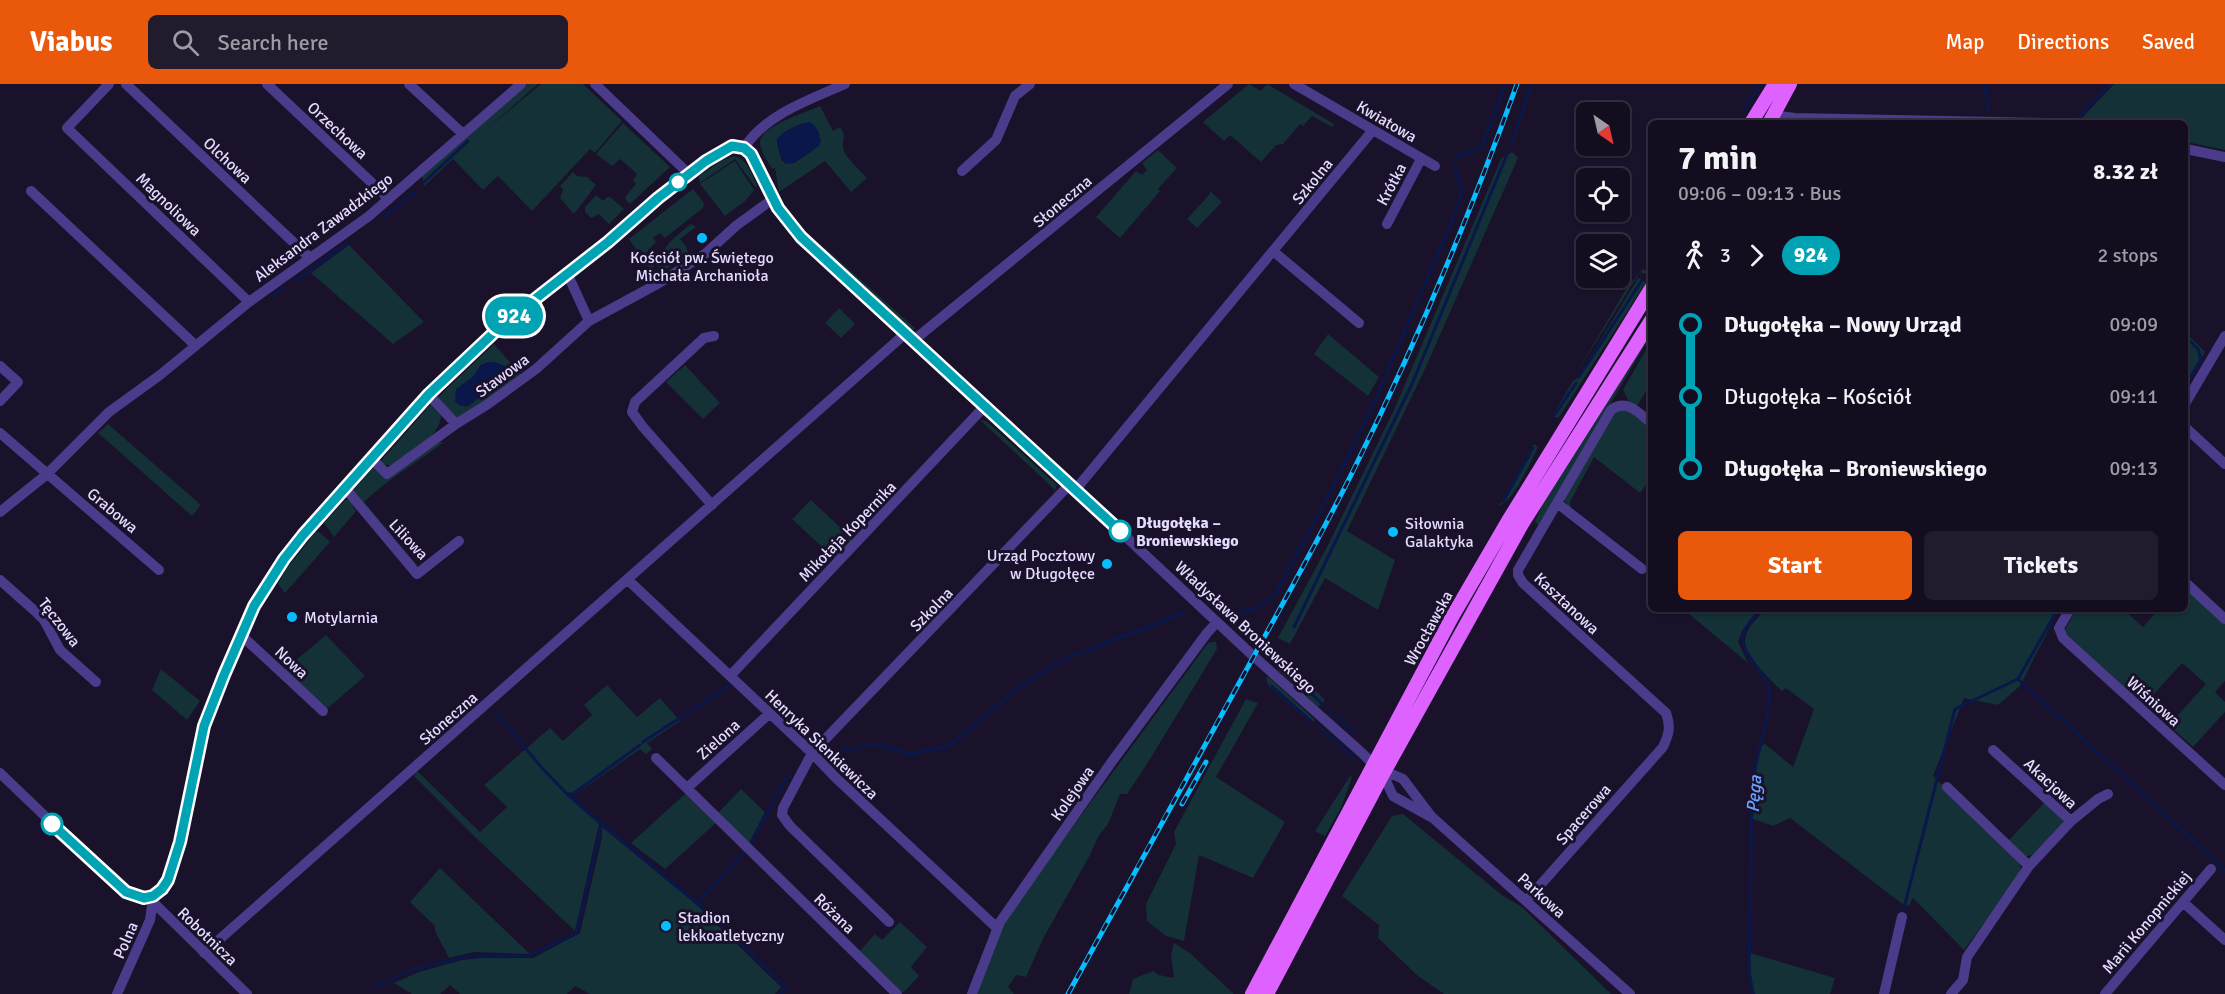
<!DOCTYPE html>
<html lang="en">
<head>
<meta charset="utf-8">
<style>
	:root { --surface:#140d20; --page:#211b2d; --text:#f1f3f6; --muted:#9d9ca5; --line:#332d3e; --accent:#ea580c }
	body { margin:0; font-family:Signika,sans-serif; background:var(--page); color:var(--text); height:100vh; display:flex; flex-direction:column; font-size:22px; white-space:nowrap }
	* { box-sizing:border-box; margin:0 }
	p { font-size:20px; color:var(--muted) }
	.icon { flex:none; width:33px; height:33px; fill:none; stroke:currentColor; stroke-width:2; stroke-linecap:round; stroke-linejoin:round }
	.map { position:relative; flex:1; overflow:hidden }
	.panel { position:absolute; left:1648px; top:36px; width:540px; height:492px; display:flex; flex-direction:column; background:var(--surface); border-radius:9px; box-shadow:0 2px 4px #0004,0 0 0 2px var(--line) }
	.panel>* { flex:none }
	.badge { padding:0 12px; border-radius:20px; font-size:21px; line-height:39px }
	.needle { width:39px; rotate:146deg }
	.fabs { position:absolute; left:1576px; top:18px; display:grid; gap:12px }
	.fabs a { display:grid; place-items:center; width:54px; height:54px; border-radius:9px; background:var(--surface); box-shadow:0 2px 4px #0004,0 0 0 2px var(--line); font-size:30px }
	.map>.badge { position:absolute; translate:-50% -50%; box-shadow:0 0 0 3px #fff }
	.legs { display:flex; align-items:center; gap:9px; height:66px; padding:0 30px; font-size:20px }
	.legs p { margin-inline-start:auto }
	.head { display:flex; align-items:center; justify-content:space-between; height:102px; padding:0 30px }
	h1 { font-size:33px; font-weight:700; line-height:45px }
	.action { display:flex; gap:12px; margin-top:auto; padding:12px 30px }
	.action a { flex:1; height:69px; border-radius:9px; background:var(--accent); color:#fff; font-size:24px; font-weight:700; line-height:69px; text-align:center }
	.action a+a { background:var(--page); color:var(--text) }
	ul { padding:0 30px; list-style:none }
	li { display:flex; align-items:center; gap:21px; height:72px; font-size:22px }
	li i { display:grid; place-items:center; width:9px; height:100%; margin:0 8px; background:currentColor }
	li i::after { content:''; width:15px; height:15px; margin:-8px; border:4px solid; border-radius:50%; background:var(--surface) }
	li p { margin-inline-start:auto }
	li:first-child i { background:linear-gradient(#0000 50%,currentColor 0) }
	li:last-child i { background:linear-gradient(currentColor 50%,#0000 0) }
	header { display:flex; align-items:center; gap:36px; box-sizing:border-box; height:84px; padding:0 30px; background:var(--accent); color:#fff }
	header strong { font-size:28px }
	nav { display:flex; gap:33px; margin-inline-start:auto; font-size:21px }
	.search { width:420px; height:54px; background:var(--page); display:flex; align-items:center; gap:15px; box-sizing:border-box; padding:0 21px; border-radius:9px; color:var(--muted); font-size:22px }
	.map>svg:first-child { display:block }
	.green { fill:#133136; fill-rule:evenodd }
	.water { fill:#0a174b }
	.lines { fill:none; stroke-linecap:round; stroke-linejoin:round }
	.stream { stroke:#0a174b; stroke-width:3 }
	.minor { stroke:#4b3b8b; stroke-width:10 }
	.major { stroke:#de62ff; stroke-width:14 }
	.rail-casing { stroke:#07bdff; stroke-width:5 }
	.rail { stroke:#1a112b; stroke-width:3; stroke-dasharray:9; stroke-linecap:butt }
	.line-1-casing { stroke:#fff; stroke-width:14 }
	.line-1 { stroke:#00a3b4; stroke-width:9 }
	.stop-1-dot { fill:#fff; stroke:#00a3b4; stroke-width:3 }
	.poi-dot { fill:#07bdff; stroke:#1a112b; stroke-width:2 }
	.labels { text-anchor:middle; stroke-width:6; stroke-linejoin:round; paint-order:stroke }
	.street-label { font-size:16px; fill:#e5dbff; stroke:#1a112b }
	.poi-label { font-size:16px; fill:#e5dbff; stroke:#1a112b; text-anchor:start }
	.stop-label { font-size:16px; font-weight:bold; fill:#e5dbff; stroke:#1a112b; text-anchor:start }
	.water-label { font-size:18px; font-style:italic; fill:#69a1ff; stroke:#1a112b }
</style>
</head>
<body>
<header>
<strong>Viabus</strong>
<div class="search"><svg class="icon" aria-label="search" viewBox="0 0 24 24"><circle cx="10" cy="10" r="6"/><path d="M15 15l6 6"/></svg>Search here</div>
<nav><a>Map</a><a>Directions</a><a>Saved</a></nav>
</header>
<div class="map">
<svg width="2225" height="910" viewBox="0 0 2225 910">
	<rect width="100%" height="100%" fill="#1a112b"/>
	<path class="green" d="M527 0H538L486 46 541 0H583L622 37 595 69 590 65 532 127 498 92 483 106 453 75 424 102 422 92Z
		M1249 0 1261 7 1267 0 1334 40 1332 43 1312 32 1303 42 1300 40 1283 60 1276 61 1261 78 1230 51 1224 57 1203 38Z
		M2114 0H2225V66L2186 58V39H2090L2079 37Z
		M820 22 833 47 840 43C848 54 840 57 844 67 848 76 860 86 867 94L851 108 825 77 779 108 775 84 772 85C768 78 760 67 760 59 759 42 808 28 820 22ZM803 39 821 56 819 62 794 79 782 77 777 60 784 48Z
		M623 39 670 83 630 120 626 116 625 113 636 100 633 96 637 90 620 75 612 82 596 70Z
		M1158 66 1177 84 1158 105 1160 107 1120 154 1096 133 1136 87 1142 91 1147 86 1142 79Z
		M1512 68 1518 74 1425 285 1347 447 1395 476 1378 526 1325 494 1290 560 1278 554 1327 463 1394 326 1501 75Z
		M734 72C748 76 751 88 757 101L756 104 735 75 700 99 699 92 721 77Z
		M735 77 754 106 745 117 725 132 700 100Z
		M573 88 577 92 587 93 596 101 574 130 560 114 563 105 560 102Z
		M693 105 704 119 703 124 665 154 660 149 653 154 656 158 648 166 647 170 653 172 663 166 651 187 629 155Z
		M1210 107 1222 118 1197 144 1187 135 1209 111Z
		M596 111 603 117 607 113H610L624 125 609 140 599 130 591 134 585 128V123Z
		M691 140 696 143 680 155 686 162 689 172 659 189C655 167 676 152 691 140Z
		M349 161 424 238 393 260 311 189Z
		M825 164 916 245 910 246 823 167Z
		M1643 185 1648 187 1649 191 1640 188 1575 291 1628 202Z
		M1638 194 1646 198 1561 330 1558 334 1554 333 1553 331 1573 297 1578 294Z
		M839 224 855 240 841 254 825 239Z
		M1651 245V251L1539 441 1535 438 1545 413Z
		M2186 249 2205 268 2186 302Z
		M1328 250 1379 293 1368 312 1314 270Z
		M1651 257V299L1637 322 1629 318 1623 306Z
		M494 260 522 292 463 333H454L438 313ZM481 281 505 282 509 291 484 308 470 321 465 323 460 302 472 294Z
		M685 281 720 319 703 335 666 298Z
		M431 320 441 332C440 354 407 370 391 382L379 379Z
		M1624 323 1651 345V394L1640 409 1594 373 1570 418 1571 425 1564 416 1613 330Z
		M980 336 986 337 992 342 1057 401 1054 409V405Z
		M108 340 201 421 192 432 98 349Z
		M444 358C417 379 389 394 364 418L417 481 412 479 353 407 374 382 385 393 434 359Z
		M1534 360 1538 363C1531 377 1514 417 1499 422Z
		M345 416H349L356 427 334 453 324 439Z
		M811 416 854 456 835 475 792 435Z
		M316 448H319L330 458 285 509 278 500 287 484Z
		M2186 505 2225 540V597L2215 608 2225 618V628L2193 663 2169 641 2206 600 2182 579 2144 621 2065 549 2066 544 2076 525H2123L2143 543 2159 525H2186Z
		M1683 525H1758L1742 547 1738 558 1748 579Z
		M1766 525H2059L2020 602 1998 621 1964 614 1933 692 2004 761 2020 779 2021 789 1964 866 1913 814 1909 822 1901 819 1790 734 1773 742 1753 735 1756 684 1761 662 1765 660 1793 683 1814 625 1786 604 1782 607C1773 599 1743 569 1745 557 1746 544 1757 534 1766 525Z
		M326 551 365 592 328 624 284 586Z
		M1212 558H1216L1217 565 1147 680 1127 710H1120L1108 740 1098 753 1090 771 1044 853 1026 893 1016 891 1008 903 1014 910H976L1005 838 1046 779 1208 559Z
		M1283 574 1325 616 1318 623 1278 586Z
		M161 585 200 617 187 636 152 606Z
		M1269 593 1314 635V637L1310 638 1269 603 1266 594Z
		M607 601 637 633 660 614 680 637 647 659 652 665 646 670 640 665 573 712 570 708 566 710 599 740 575 847 475 753 414 692 417 687 480 748 507 723 484 701 550 644 563 657 592 631 584 621Z
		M1246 615 1258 619 1216 693 1285 738 1253 794 1199 771 1184 857 1166 852 1147 837 1146 820 1176 760 1174 748Z
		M1350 692 1352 693 1341 724 1325 752 1315 747Z
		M741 705 765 728 749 759 718 729Z
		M686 709 716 739 665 785 631 759Z
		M2045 718 2065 736 2035 770 2025 773 2008 757Z
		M1403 730 1503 812 1522 823 1611 910H1444L1418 892 1378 854 1379 841 1342 812 1392 732Z
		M602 743 698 822 781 903 775 910H590L575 902 567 910H460L450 901 440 910H412L394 899 419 888 462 876 481 874H533L580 849 602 753Z
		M440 784 530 870 474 868 449 874 435 847V842L410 818Z
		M900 838 927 863 911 883 919 892 903 909 860 867 875 850 882 856Z
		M1174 859 1191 870 1234 910H1129L1133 895 1153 887 1159 891 1174 894 1171 870Z
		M1750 869 1835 894 1830 910H1755L1751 903Z"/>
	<path class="water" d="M810 38C818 44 822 52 819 62L794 79 785 80 777 60V55C784 47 799 39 810 38Z
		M488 278C498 278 503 280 509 288 507 301 495 300 486 306 480 310 476 317 470 321L460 322 455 317 456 305 472 294 481 281Z"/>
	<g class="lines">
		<path class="stream" d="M1985 0 1988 27
			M1744 26 1760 0
			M2078 34 2110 0
			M1511 61 1531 0
			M1454 78 1457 73 1482 63 1505 0
			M423 99 468 57
			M384 133 414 109
			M295 197 348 159
			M272 212 285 203
			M2186 253 2198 265 2201 275 2186 301
			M1579 293 1642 196
			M1554 332 1576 299
			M1503 418 1533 364
			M1226 529H1235L1257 524 1275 511 1333 403 1375 317 1459 120 1462 106 1455 84
			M1294 543 1412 300 1508 68
			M1289 587 1322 620
			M2018 595 2225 786
			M1271 602 1311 637
			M1327 625 1331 628
			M494 627 542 684 568 711 602 740
			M1336 632 1355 649
			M1319 643 1354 674
			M643 658 730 601
			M822 671 875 660 910 670 949 662 1015 607 1051 583 1072 572 1184 529
			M570 712 640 661
			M750 761 784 697 791 692
			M697 819 785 902 781 910
			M1903 828 1955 625 2018 595 2058 525
			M375 903 414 885 469 872H528L576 850 602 740 697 819 746 766
			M1753 910 1749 887 1752 705C1754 674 1772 632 1769 604 1769 598 1764 593 1760 588 1739 558 1735 554 1761 525"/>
		<path class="minor" d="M109 0 67 44 249 218
			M126 0 310 174
			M267 0 389 115
			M409 0 463 50
			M595 0 689 90
			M1294 0 1435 82
			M1773 31 1795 34 2049 39
			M744 64C766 30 809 16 845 0
			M2186 65 2225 73
			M962 87 996 56 1015 12 1030 0
			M31 107 195 261
			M1387 140 1421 75
			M1273 167 1359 239
			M567 189 589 237
			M914 256 1228 0
			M0 282 18 298 0 317
			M429 311 456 340 488 320 536 285 589 237 659 199 705 170 737 141 773 115
			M2186 318 2225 252
			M2186 344 2225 380
			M0 349 159 486
			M371 374 387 390 456 340
			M345 404 417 490 459 457
			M1076 405 1373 46
			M1557 419 1642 485
			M712 421 643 343 632 328 635 318 704 254 714 252
			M0 428 46 391 109 328 160 291 249 218 369 132 521 0
			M0 496 36 528 44 536 60 566 96 598
			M628 496 812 669 835 693 997 844
			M2186 499 2225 535
			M2070 525 2059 544 2063 554 2225 701
			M241 551 323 627
			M730 592 985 322
			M1993 666 2071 737 2029 782
			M656 674 897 910
			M0 689 120 804C132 812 148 819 161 806 183 783 193 676 205 640 226 572 259 507 303 451 350 397 397 342 447 292 497 242 554 203 608 157 638 132 667 105 700 82 709 75 720 66 731 63 739 60 745 65 751 70L780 126 801 153 813 165 1030 363 1250 569 1362 669 1383 690 1393 712 1433 734 1630 910
			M1383 690 1394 691 1403 695 1431 732
			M1947 703 2029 782 1967 873 1963 896 1951 910
			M687 704 769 630
			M2071 737 2098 715 2108 710
			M153 812 155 820 247 910
			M1526 817 1663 663C1669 650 1671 643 1666 629L1523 499 1518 491V486L1611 326C1627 314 1639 329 1652 340
			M2184 819 2225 856
			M889 838 790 742 782 731 783 724 812 669 1070 400
			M204 869 906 249
			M117 910 150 836 153 815
			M972 910 1000 838 1113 676 1207 549 1217 538
			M1884 910 1902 833
			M2105 910 2211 785"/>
		<path class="major" d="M1751 39 1775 0
			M1769 39 1790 0
			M1252 910 1452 533 1508 437 1652 203
			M1267 910 1383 690 1522 440 1652 235"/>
		<defs>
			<path id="rail" d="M1182 720 1206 678
				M1068 910C1126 804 1184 698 1243 592 1280 524 1319 456 1354 385 1416 260 1470 131 1517 0"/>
		</defs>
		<use href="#rail" class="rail-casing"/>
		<use href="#rail" class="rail"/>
	</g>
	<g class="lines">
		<defs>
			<path id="line-1" d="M52 740 126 808 144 814 153 812 162 805 168 796 180 758 204 642 224 591 254 522 284 475 303 451 429 310 502 241 608 158 658 114 706 77 732 62 744 64 751 70 778 124 801 153 1120 447"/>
		</defs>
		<use href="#line-1" class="line-1-casing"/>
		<use href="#line-1" class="line-1"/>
	</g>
	<g class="stop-1-dot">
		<circle cx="678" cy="98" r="8"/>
		<circle cx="1120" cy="447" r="10"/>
		<circle cx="52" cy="740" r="10"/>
	</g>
	<g class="poi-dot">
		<circle cx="702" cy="154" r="6"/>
		<circle cx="1393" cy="448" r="6"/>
		<circle cx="1107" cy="480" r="6"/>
		<circle cx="292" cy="533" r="6"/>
		<circle cx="666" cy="842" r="6"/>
	</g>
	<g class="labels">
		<g class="street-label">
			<text transform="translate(1387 37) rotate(30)" y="6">Kwiatowa</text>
			<text transform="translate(338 46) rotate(43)" y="6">Orzechowa</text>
			<text transform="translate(228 76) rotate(43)" y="6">Olchowa</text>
			<text transform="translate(1312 97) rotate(-51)" y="6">Szkolna</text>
			<text transform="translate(1391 100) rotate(-62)" y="6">Krótka</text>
			<text transform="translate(1062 117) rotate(-40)" y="6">Słoneczna</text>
			<text transform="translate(169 120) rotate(44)" y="6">Magnoliowa</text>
			<text transform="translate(323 143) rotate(-37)" y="6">Aleksandra Zawadzkiego</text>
			<text transform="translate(502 291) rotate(-36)" y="6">Stawowa</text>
			<text transform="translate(113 426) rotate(40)" y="6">Grabowa</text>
			<text transform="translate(847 447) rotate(-46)" y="6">Mikołaja Kopernika</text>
			<text transform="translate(409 455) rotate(47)" y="6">Liliowa</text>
			<text transform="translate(1567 519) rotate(43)" y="6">Kasztanowa</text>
			<text transform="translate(931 525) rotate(-46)" y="6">Szkolna</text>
			<text transform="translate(60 538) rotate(52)" y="6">Tęczowa</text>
			<text transform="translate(1246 543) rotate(43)" y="6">Władysława Broniewskiego</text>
			<text transform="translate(1428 544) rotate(-61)" y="6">Wrocławska</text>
			<text transform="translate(292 578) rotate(43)" y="6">Nowa</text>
			<text transform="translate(2154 617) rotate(42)" y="6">Wiśniowa</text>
			<text transform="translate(448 634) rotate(-41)" y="6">Słoneczna</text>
			<text transform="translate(718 655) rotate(-42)" y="6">Zielona</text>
			<text transform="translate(822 660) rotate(44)" y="6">Henryka Sienkiewicza</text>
			<text transform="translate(2051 699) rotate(43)" y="6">Akacjowa</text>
			<text transform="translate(1072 709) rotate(-55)" y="6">Kolejowa</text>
			<text transform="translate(1583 730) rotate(-49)" y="6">Spacerowa</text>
			<text transform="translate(1542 811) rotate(42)" y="6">Parkowa</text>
			<text transform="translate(835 829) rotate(44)" y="6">Różana</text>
			<text transform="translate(2146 838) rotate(-50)" y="6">Marii Konopnickiej</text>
			<text transform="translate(208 852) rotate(44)" y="6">Robotnicza</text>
			<text transform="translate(125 856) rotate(-66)" y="6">Polna</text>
		</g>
		<g class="poi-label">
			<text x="702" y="179" text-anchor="middle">Kościół pw. Świętego<tspan x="702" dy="18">Michała Archanioła</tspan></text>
			<text x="1405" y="445">Siłownia<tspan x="1405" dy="18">Galaktyka</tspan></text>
			<text x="1095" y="477" text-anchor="end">Urząd Pocztowy<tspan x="1095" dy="18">w Długołęce</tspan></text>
			<text x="304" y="539">Motylarnia</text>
			<text x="678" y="839">Stadion<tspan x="678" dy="18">lekkoatletyczny</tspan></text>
		</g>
		<g class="stop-label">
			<text x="1136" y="444">Długołęka –<tspan x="1136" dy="18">Broniewskiego</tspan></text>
		</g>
		<g class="water-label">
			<text transform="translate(1754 710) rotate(-86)" y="6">Pęga</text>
		</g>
	</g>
</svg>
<div class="fabs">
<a><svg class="needle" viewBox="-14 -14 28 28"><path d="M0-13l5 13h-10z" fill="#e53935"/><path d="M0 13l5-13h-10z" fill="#9d9ca5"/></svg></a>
<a><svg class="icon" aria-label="locate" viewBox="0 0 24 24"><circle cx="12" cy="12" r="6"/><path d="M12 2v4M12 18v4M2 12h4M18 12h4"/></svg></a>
<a><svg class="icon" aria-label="layers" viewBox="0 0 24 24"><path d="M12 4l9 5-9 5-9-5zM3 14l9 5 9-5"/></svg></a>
</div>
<b class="badge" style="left:514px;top:232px;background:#00a3b4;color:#fff">924</b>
<section class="panel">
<div class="head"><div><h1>7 min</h1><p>09:06 – 09:13 · Bus</p></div><b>8.32 zł</b></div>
<div class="legs"><svg class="icon" aria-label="walk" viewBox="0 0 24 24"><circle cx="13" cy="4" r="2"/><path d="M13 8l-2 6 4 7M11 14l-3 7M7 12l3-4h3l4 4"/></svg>3<svg class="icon" aria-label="forward" viewBox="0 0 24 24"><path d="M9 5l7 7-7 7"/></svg><b class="badge" style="background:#00a3b4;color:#fff">924</b><p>2 stops</p></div>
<ul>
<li><i style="color:#00a3b4"></i><b>Długołęka – Nowy Urząd</b><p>09:09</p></li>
<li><i style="color:#00a3b4"></i><span>Długołęka – Kościół</span><p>09:11</p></li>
<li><i style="color:#00a3b4"></i><b>Długołęka – Broniewskiego</b><p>09:13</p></li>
</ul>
<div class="action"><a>Start</a><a>Tickets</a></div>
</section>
</div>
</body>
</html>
